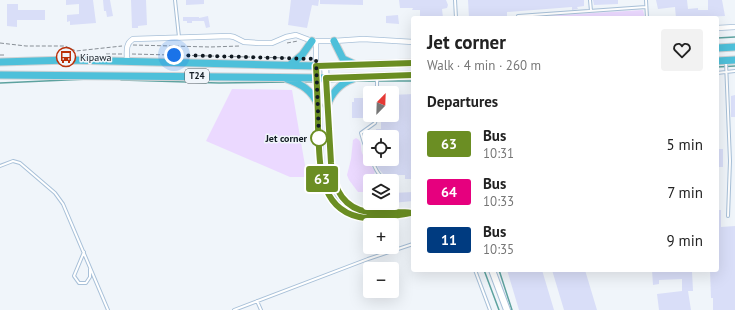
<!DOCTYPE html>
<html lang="en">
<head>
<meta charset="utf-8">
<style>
	:root { --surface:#fff; --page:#f2f2f2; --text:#222; --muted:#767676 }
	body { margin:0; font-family:"PT Sans",sans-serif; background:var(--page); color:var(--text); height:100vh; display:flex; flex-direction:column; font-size:15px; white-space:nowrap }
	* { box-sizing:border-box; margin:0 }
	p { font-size:13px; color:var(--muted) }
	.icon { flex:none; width:22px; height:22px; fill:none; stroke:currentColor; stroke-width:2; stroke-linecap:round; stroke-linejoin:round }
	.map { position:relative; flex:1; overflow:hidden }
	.side { position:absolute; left:411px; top:16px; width:308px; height:256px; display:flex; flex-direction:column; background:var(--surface); border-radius:4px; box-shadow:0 4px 16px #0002 }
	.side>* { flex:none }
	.badge { padding:0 8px; border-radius:3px; font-size:14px; line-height:26px }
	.needle { width:26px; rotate:23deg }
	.tools { position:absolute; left:363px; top:86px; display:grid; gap:8px }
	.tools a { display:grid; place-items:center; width:36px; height:36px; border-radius:4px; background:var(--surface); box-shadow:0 4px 16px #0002; font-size:20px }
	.you { position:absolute; width:20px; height:20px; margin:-10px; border:3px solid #fff; border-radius:50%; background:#1a73e8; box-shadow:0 0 0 6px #1a73e833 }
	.map>.badge { position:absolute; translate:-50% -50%; box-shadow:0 0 0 2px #fff }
	h2 { padding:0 16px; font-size:15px; line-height:36px }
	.round { display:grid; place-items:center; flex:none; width:42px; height:42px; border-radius:4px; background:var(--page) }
	.overview { display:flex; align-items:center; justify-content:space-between; height:68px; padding:0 16px }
	h1 { font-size:19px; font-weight:700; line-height:30px }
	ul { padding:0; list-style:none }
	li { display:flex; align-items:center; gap:12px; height:48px; padding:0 16px }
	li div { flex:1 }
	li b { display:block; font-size:15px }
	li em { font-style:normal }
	li .badge { min-width:44px; font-weight:700; text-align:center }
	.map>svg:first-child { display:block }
	.green { fill:#ebd9ff }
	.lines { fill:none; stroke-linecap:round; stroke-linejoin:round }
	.stream { stroke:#5da29f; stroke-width:1.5 }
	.building { fill:#d9def8 }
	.service-casing { stroke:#a8c0d8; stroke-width:4 }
	.minor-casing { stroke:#a8c0d8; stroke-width:6 }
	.secondary-casing { stroke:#a8c0d8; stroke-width:8 }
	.trunk-casing { stroke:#cfd1d3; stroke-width:9 }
	.path { stroke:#888f96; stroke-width:1; stroke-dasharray:4 2; stroke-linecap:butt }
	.service { stroke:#fff; stroke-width:2 }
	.minor { stroke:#fff; stroke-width:4.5 }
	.secondary { stroke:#fff; stroke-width:6 }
	.trunk { stroke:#4ec0da; stroke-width:7 }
	.line-casing { stroke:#fff; stroke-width:9 }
	.line { stroke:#6b8e23; stroke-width:6 }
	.walk { stroke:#111a22; stroke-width:4; stroke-dasharray:0 7.2 }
	.stop-dot { fill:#fff; stroke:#6b8e23; stroke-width:2 }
	.labels { text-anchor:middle; stroke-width:3; stroke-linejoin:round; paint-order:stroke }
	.shield { fill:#f0f5fa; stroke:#545c63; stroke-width:1 }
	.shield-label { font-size:9px; font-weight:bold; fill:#111a22 }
	.poi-label { font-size:10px; fill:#111a22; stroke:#f0f5fa; text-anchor:start }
	.stop-label { font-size:10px; font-weight:bold; fill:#111a22; stroke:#f0f5fa; text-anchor:end }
</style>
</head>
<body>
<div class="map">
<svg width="735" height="310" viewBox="0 0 735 310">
	<rect width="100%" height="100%" fill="#f0f5fa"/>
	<path class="green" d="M643 10 645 18H526L529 17Z
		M232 89 292 90 307 177H290L206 141Z
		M356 138C364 142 359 148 363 155 366 160 371 165 375 171L372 181H370V185L365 192H358L349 180 347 175 351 159 353 140Z"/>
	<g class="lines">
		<path class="stream" d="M717 38 735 37
			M717 67 735 66
			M121 80 219 83 287 82
			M355 81H413
			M301 82H315
			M327 82 341 81
			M0 83 89 79
			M484 270 499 310
			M499 270 512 310"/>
	</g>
	<path class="building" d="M66 0H93L96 23 70 25V21L67 22V15L79 14V4L66 5Z
		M103 0H110L113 16 107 17 106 11H104Z
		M131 0H146L147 25 138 26V28H132Z
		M186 0H204V4L186 5Z
		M291 0H319L318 6 312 5 307 28 288 25Z
		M320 0H363V5L320 4Z
		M399 0H446L448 5 447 8 442 9 443 18H420V10H412L413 8H400Z
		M468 0H584V6L577 7 578 9 572 10V7L507 12V18H469Z
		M593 0H618V4L594 5Z
		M656 0H687L688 9 698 8V10H708V0H722L725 16 676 18 675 7 658 9Z
		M7 4H18V10H45V20H17V27L7 26Z
		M398 15 399 24 386 23V16Z
		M208 16 210 27 206 28 204 21H192V23H187V21H183V17H199V18Z
		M413 94V179H405V175H384L378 168 375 159H392V137H376V129H381V118H392V95Z
		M735 95V117H731V96Z
		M354 98H364V118H352V102H354Z
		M717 149H723V167H717Z
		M413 192V201L392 203V193Z
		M717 210H721V227L735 226V310H713V298H711L710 270H717Z
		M507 270H542L554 310H519Z
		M552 270H585L597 310H564Z
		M652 270 692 271 693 291H688L691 310H659L657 294 682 291V279L659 280V284L653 285Z"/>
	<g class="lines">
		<defs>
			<path id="service" d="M175 0 179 37
				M455 0 456 18
				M590 0 591 11
				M646 0 647 18
				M518 16 646 7
				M726 62 730 161 728 216
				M717 73 735 71
				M377 78V93
				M370 157 364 143 361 133 375 123 377 115
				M371 159C376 169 378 178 390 181
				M0 166 13 161 20 163 55 193 63 204 108 310
				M392 181 397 183
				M84 252 74 276 79 283H86L90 277V269
				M475 270 490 310
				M257 301 261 310
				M234 310 368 259 413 244"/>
			<path id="minor" d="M717 28 735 27
				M316 41V66
				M127 61C127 52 125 44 133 39L229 36 234 37 244 42 258 43H272L286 37 296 35 312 41H334L363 39 413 42"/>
			<path id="secondary" d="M325 65 330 151 332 175 337 191 346 203 358 210 369 213 395 212
				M316 66 321 175 329 195 338 205 345 210 365 218 413 213
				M492 270 507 310"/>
			<path id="trunk" d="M334 41 343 59 354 64
				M717 48 735 47
				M717 61 735 60
				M0 62 69 60 316 66 413 63
				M290 65 302 55 312 41
				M0 75 325 78 413 75
				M287 79C301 84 312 90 318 105
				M327 106C331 94 340 83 353 79"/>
		</defs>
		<use href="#service" class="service-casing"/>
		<use href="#minor" class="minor-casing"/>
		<use href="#secondary" class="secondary-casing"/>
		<use href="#trunk" class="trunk-casing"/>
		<path class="path" d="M0 43 26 46H65L76 51 122 46
			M287 43 298 41
			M133 45 210 47 240 46
			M106 54H122
			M132 54 288 58
			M0 55H6"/>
		<use href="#service" class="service"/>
		<use href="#minor" class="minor"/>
		<use href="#secondary" class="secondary"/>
		<use href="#trunk" class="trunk"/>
	</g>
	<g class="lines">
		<defs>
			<path id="line" d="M413 63 316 66C317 86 318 106 318 127 320 163 317 212 365 218 380 219 397 215 411 213 406 212 401 212 396 212 387 211 377 214 368 212 342 208 333 186 331 163L326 78 413 75"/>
		</defs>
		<use href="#line" class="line-casing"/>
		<use href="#line" class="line"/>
		<path class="walk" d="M174 55 316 59 319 138"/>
	</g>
	<defs>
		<symbol id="bus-ring" viewBox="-11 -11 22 22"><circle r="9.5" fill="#f0f5fa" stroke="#ba3009" stroke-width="1.5"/><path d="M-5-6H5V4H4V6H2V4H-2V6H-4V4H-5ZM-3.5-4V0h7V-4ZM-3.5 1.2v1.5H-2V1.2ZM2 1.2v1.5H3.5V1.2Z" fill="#ba3009"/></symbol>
	</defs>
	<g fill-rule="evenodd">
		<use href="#bus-ring" x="55" y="46" width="22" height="22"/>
	</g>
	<circle class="stop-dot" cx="319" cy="138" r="8"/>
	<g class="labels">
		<rect class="shield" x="185" y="69" width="24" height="14" rx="3"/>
		<g class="shield-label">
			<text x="197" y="79">T24</text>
		</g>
		<g class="poi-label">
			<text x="80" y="61">Kipawa</text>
		</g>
		<g class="stop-label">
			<text x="307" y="142">Jet corner</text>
		</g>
	</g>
</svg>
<div class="tools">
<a><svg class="needle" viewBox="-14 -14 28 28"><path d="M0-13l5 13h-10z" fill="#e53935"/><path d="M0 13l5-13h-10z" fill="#767676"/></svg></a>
<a><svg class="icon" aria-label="locate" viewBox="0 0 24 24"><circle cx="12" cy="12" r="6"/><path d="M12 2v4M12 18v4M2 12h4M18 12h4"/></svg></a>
<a><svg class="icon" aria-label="layers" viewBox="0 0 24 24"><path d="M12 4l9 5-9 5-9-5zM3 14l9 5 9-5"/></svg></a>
<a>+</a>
<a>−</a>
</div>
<div class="you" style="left:174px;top:55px"></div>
<b class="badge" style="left:322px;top:179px;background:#6b8e23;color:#fff">63</b>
<section class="side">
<div class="overview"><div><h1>Jet corner</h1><p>Walk · 4 min · 260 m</p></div><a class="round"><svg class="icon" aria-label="heart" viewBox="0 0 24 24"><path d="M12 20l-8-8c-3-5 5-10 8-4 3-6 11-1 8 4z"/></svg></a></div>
<h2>Departures</h2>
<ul>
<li><span class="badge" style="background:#6b8e23;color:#fff">63</span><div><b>Bus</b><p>10:31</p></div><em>5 min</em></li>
<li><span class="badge" style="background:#e6007e;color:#fff">64</span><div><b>Bus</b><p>10:33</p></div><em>7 min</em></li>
<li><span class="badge" style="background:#003b80;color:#fff">11</span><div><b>Bus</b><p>10:35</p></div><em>9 min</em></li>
</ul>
</section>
</div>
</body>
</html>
